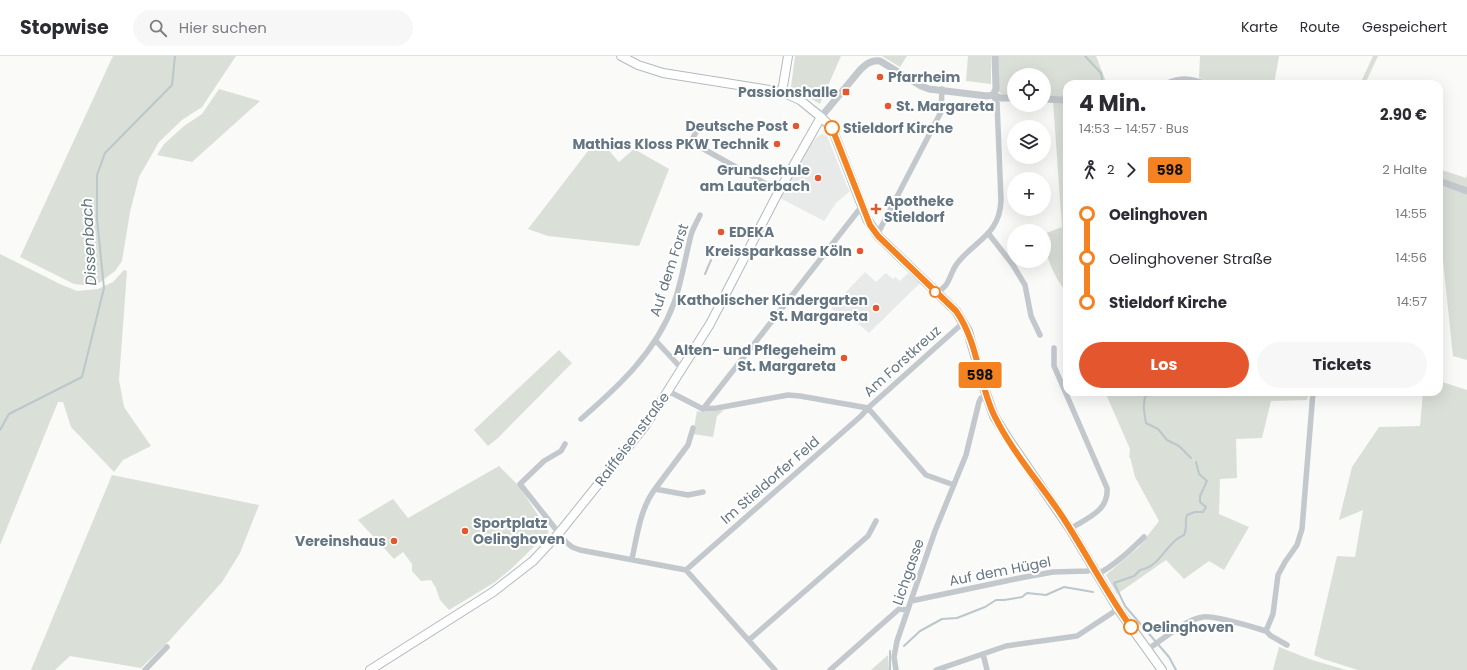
<!DOCTYPE html>
<html lang="de">
<head>
<meta charset="utf-8">
<style>
	:root { --surface:#fff; --page:#f7f7f7; --text:#2b2b33; --muted:#7c7c81; --line:#e1e1e2; --accent:#e4572e }
	body { margin:0; font-family:Poppins,sans-serif; background:var(--page); color:var(--text); height:100vh; display:flex; flex-direction:column; font-size:15px; white-space:nowrap }
	* { box-sizing:border-box; margin:0 }
	p { font-size:13px; color:var(--muted) }
	.icon { flex:none; width:22px; height:22px; fill:none; stroke:currentColor; stroke-width:2; stroke-linecap:round; stroke-linejoin:round }
	.map { position:relative; flex:1; overflow:hidden }
	.sheet { position:absolute; left:1063px; top:24px; width:380px; height:316px; display:flex; flex-direction:column; background:var(--surface); border-radius:12px; box-shadow:0 4px 16px #0002 }
	.sheet>* { flex:none }
	.badge { padding:0 8px; border-radius:3px; font-size:14px; line-height:26px }
	.tools { position:absolute; left:1007px; top:12px; display:grid; gap:8px }
	.tools a { display:grid; place-items:center; width:44px; height:44px; border-radius:50%; background:var(--surface); box-shadow:0 4px 16px #0002; font-size:20px }
	.map>.badge { position:absolute; translate:-50% -50%; box-shadow:0 0 0 2px #fff }
	.legs { display:flex; align-items:center; gap:6px; height:44px; padding:0 16px; font-size:13px }
	.legs p { margin-inline-start:auto }
	.summary { display:flex; align-items:center; justify-content:space-between; height:68px; padding:0 16px }
	h1 { font-size:22px; font-weight:700; line-height:30px }
	.primary-button { display:flex; gap:8px; margin-top:auto; padding:8px 16px }
	.primary-button a { flex:1; height:46px; border-radius:24px; background:var(--accent); color:#fff; font-size:16px; font-weight:700; line-height:46px; text-align:center }
	.primary-button a+a { background:var(--page); color:var(--text) }
	ul { padding:0 16px; list-style:none }
	li { display:flex; align-items:center; gap:14px; height:44px; font-size:15px }
	li i { display:grid; place-items:center; width:6px; height:100%; margin:0 5px; background:currentColor }
	li i::after { content:''; width:10px; height:10px; margin:-5px; border:3px solid; border-radius:50%; background:var(--surface) }
	li p { margin-inline-start:auto }
	li:first-child i { background:linear-gradient(#0000 50%,currentColor 0) }
	li:last-child i { background:linear-gradient(currentColor 50%,#0000 0) }
	header { display:flex; align-items:center; gap:24px; box-sizing:border-box; height:56px; padding:0 20px; background:var(--surface); border-bottom:1px solid var(--line) }
	header strong { font-size:19px }
	nav { display:flex; gap:22px; margin-inline-start:auto; font-size:14px }
	.search { width:280px; height:36px; background:var(--page); display:flex; align-items:center; gap:10px; box-sizing:border-box; padding:0 14px; border-radius:22px; color:var(--muted); font-size:15px }
	.map>svg:first-child { display:block }
	.built { fill:#e8e9e9 }
	.green { fill:#dadfd7 }
	.lines { fill:none; stroke-linecap:round; stroke-linejoin:round }
	.stream { stroke:#bbc7cb; stroke-width:2 }
	.secondary-casing { stroke:#b3babf; stroke-width:10 }
	.minor { stroke:#c3c8cc; stroke-width:5.5 }
	.tertiary { stroke:#c3c8cc; stroke-width:7 }
	.secondary { stroke:#fff; stroke-width:8 }
	.line-1-casing { stroke:#fff; stroke-width:9 }
	.line-1 { stroke:#f58220; stroke-width:6 }
	.poi-dot { fill:#e4572e; stroke:#fff; stroke-width:1.5 }
	.stop-1-dot { fill:#fff; stroke:#f58220; stroke-width:2 }
	.labels { text-anchor:middle; stroke-width:4; stroke-linejoin:round; paint-order:stroke }
	.poi-label { font-size:14px; font-weight:bold; fill:#657683; stroke:#fff; text-anchor:end }
	.stop-label { font-size:14px; font-weight:bold; fill:#657683; stroke:#fff; text-anchor:start }
	.street-label { font-size:14px; fill:#657683; stroke:#fff }
	.water-label { font-size:15px; font-style:italic; fill:#60757c; stroke:#fff }
</style>
</head>
<body>
<header>
<strong>Stopwise</strong>
<div class="search"><svg class="icon" aria-label="search" viewBox="0 0 24 24"><circle cx="10" cy="10" r="6"/><path d="M15 15l6 6"/></svg>Hier suchen</div>
<nav><a>Karte</a><a>Route</a><a>Gespeichert</a></nav>
</header>
<div class="map">
<svg width="1467" height="614" viewBox="0 0 1467 614">
	<rect width="100%" height="100%" fill="#fafaf8"/>
	<path class="built" d="M822 78 827 80 847 130 850 135 836 147 824 165 780 142 809 91 817 81Z
		M865 216 876 226 886 217 893 223 895 221 900 225 908 217 920 227 869 277 848 259 843 264 831 252Z"/>
	<path class="green" d="M113 0H236L202 51 182 64 159 86 139 121 130 156 122 205 115 215 99 227 84 229 74 228 20 201Z
		M795 0H841L820 48 791 31Z
		M882 0H907L900 11Z
		M968 0H991V28L966 25Z
		M998 0H1096L1107 28H1067V40H1044V19H1014V40H1004L999 36Z
		M1200 0H1279L1274 28H1216L1199 22Z
		M1373 0H1378L1365 28H1360Z
		M219 33 260 45 192 106 157 99 164 88 184 70 202 58Z
		M1053 45 1067 46V237C1054 221 1044 199 1044 178L1062 171Z
		M598 82 619 106 634 93 669 113 639 190 548 180 528 173Z
		M1439 113 1466 122 1467 118V132L1439 122Z
		M1439 129 1467 138V304L1453 300 1439 166Z
		M0 198 60 228 77 235 98 233 113 226 124 214 127 215 119 324 124 351 151 390 123 404 114 416 71 371 63 346H58L0 489Z
		M559 294 572 307 498 382 488 390 474 374Z
		M1439 325 1467 334V614H1358L1323 603 1314 599 1337 500 1355 501 1363 454 1339 464 1352 411 1379 371 1420 370 1423 336H1439Z
		M1105 336H1309L1307 344 1271 345 1262 382 1236 383 1237 422 1220 423 1219 458 1249 471 1224 514 1209 505 1184 523 1166 504 1117 538 1106 519 1139 491 1159 465 1135 421 1130 401 1129 402 1130 393Z
		M724 354 717 360 713 381 693 378 697 355 704 356Z
		M499 410 519 430 549 476 511 513 495 526 449 554 440 544 436 532 431 524 421 525 412 515V508L403 496 394 503 358 464 393 443 408 462Z
		M112 419 259 449 240 497 222 526 169 585 141 612 70 600 55 614H31Z
		M1279 591 1312 604 1346 614H1273Z
		M888 599 889 614H871Z"/>
	<g class="lines">
		<path class="stream" d="M1085 0 1101 17 1103 28
			M705 218 711 204
			M1147 336C1142 347 1144 356 1146 367L1158 373 1167 384 1179 390 1191 402
			M0 374 9 358 82 321 104 232 97 163V119L105 97 172 29 175 0
			M904 590 920 575 942 563 957 562 985 551 996 544H1004L1022 541 1027 537 1046 539 1064 531 1093 536
			M890 614V595
			M1176 614 1169 601 1125 550 1114 527 1134 520 1140 514C1161 511 1166 486 1184 479 1188 471 1184 467 1187 459L1195 456H1203L1206 451 1200 446V440L1207 425 1199 418 1196 406"/>
		<defs>
			<path id="secondary" d="M621 0 638 9 663 17 782 36 800 44 821 61 832 72 867 163 878 180 956 255 968 275 984 332 994 360 1007 381 1070 473 1118 553 1162 614
				M782 36 788 0
				M370 614 493 536 533 505 559 477 645 370 657 352 710 268 779 135 821 61"/>
		</defs>
		<use href="#secondary" class="secondary-casing"/>
		<path class="minor" d="M698 72 691 86 779 135
			M988 177 1013 209 1025 229 1031 260 1040 279
			M877 179 941 56 942 33
			M937 238C940 235 943 232 946 229 950 223 952 215 956 209 973 185 1000 180 1001 144L997 47 993 39
			M656 285 682 313
			M1054 292V310L1107 432C1109 455 1087 462 1070 473
			M668 335 703 353 717 352 788 339 800 340 868 352
			M868 352 926 419 954 429
			M703 353 862 150
			M581 363C619 330 656 296 674 247 682 225 685 202 691 179 693 172 697 166 700 159
			M565 388 561 395 544 405 520 428 566 486 572 491 580 494 686 514 775 614
			M655 433 688 389 693 372
			M632 503C637 480 640 453 655 433L688 439 703 436
			M686 514 861 360 868 352 964 266
			M1098 518C1115 509 1130 495 1144 481
			M911 545 1020 522 1053 516 1088 515 1093 512
			M1266 575 1271 580 1287 589
			M749 584 868 480 876 465
			M1147 594C1162 584 1186 563 1203 561 1215 559 1252 571 1266 575L1273 558 1278 519 1285 506 1297 489 1302 473 1313 336
			M983 598 987 614
			M145 614 167 591
			M830 614 899 553 907 554
			M896 614 894 601 897 585 935 475 966 399 979 346 981 342 987 340
			M936 614 1006 590 1077 580 1118 553"/>
		<path class="tertiary" d="M1167 28C1181 22 1191 23 1205 28
			M993 39 996 33 995 0
			M993 39 1001 42H1014
			M1044 43 1067 44
			M821 61 860 14C866 8 871 4 880 5L921 30 929 33 987 40 993 39
			M1439 125 1467 135"/>
		<use href="#secondary" class="secondary"/>
	</g>
	<g class="lines">
		<defs>
			<path id="line-1" d="M832 72 870 169 878 180 956 255C978 286 978 325 994 359 1012 396 1040 427 1062 460 1086 497 1106 536 1131 571"/>
		</defs>
		<use href="#line-1" class="line-1-casing"/>
		<use href="#line-1" class="line-1"/>
	</g>
	<g class="poi-dot">
		<circle cx="880" cy="21" r="4"/>
		<rect x="842" y="32" width="8" height="8" rx="2"/>
		<circle cx="888" cy="50" r="4"/>
		<circle cx="796" cy="70" r="4"/>
		<circle cx="777" cy="88" r="4"/>
		<circle cx="818" cy="122" r="4"/>
		<path d="M874 147h4v4h4v4h-4v4h-4v-4h-4v-4h4z"/>
		<circle cx="721" cy="176" r="4"/>
		<circle cx="860" cy="195" r="4"/>
		<circle cx="876" cy="252" r="4"/>
		<circle cx="844" cy="302" r="4"/>
		<circle cx="465" cy="475" r="4"/>
		<circle cx="394" cy="485" r="4"/>
	</g>
	<g class="stop-1-dot">
		<circle cx="832" cy="72" r="7"/>
		<circle cx="935" cy="236" r="5"/>
		<circle cx="1131" cy="571" r="7"/>
	</g>
	<g class="labels">
		<g class="poi-label">
			<text x="888" y="26" text-anchor="start">Pfarrheim</text>
			<text x="838" y="41">Passionshalle</text>
			<text x="896" y="55" text-anchor="start">St. Margareta</text>
			<text x="788" y="75">Deutsche Post</text>
			<text x="769" y="93">Mathias Kloss PKW Technik</text>
			<text x="810" y="119">Grundschule<tspan x="810" dy="16">am Lauterbach</tspan></text>
			<text x="884" y="150" text-anchor="start">Apotheke<tspan x="884" dy="16">Stieldorf</tspan></text>
			<text x="729" y="181" text-anchor="start">EDEKA</text>
			<text x="852" y="200">Kreissparkasse Köln</text>
			<text x="868" y="249">Katholischer Kindergarten<tspan x="868" dy="16">St. Margareta</tspan></text>
			<text x="836" y="299">Alten- und Pflegeheim<tspan x="836" dy="16">St. Margareta</tspan></text>
			<text x="473" y="472" text-anchor="start">Sportplatz<tspan x="473" dy="16">Oelinghoven</tspan></text>
			<text x="386" y="490">Vereinshaus</text>
		</g>
		<g class="stop-label">
			<text x="843" y="77">Stieldorf Kirche</text>
			<text x="1142" y="576">Oelinghoven</text>
		</g>
		<g class="street-label">
			<text transform="translate(669 214) rotate(-72)" y="5">Auf dem Forst</text>
			<text transform="translate(902 305) rotate(-42)" y="5">Am Forstkreuz</text>
			<text transform="translate(632 383) rotate(-53)" y="5">Raiffeisenstraße</text>
			<text transform="translate(770 424) rotate(-41)" y="5">Im Stieldorfer Feld</text>
			<text transform="translate(1000 515) rotate(-11)" y="5">Auf dem Hügel</text>
			<text transform="translate(908 516) rotate(-71)" y="5">Lichgasse</text>
		</g>
		<g class="water-label">
			<text transform="translate(89 186) rotate(-93)" y="5">Dissenbach</text>
		</g>
	</g>
</svg>
<div class="tools">
<a><svg class="icon" aria-label="locate" viewBox="0 0 24 24"><circle cx="12" cy="12" r="6"/><path d="M12 2v4M12 18v4M2 12h4M18 12h4"/></svg></a>
<a><svg class="icon" aria-label="layers" viewBox="0 0 24 24"><path d="M12 4l9 5-9 5-9-5zM3 14l9 5 9-5"/></svg></a>
<a>+</a>
<a>−</a>
</div>
<b class="badge" style="left:980px;top:319px;background:#f58220;color:#111">598</b>
<section class="sheet">
<div class="summary"><div><h1>4 Min.</h1><p>14:53 – 14:57 · Bus</p></div><b>2.90 €</b></div>
<div class="legs"><svg class="icon" aria-label="walk" viewBox="0 0 24 24"><circle cx="13" cy="4" r="2"/><path d="M13 8l-2 6 4 7M11 14l-3 7M7 12l3-4h3l4 4"/></svg>2<svg class="icon" aria-label="forward" viewBox="0 0 24 24"><path d="M9 5l7 7-7 7"/></svg><b class="badge" style="background:#f58220;color:#111">598</b><p>2 Halte</p></div>
<ul>
<li><i style="color:#f58220"></i><b>Oelinghoven</b><p>14:55</p></li>
<li><i style="color:#f58220"></i><span>Oelinghovener Straße</span><p>14:56</p></li>
<li><i style="color:#f58220"></i><b>Stieldorf Kirche</b><p>14:57</p></li>
</ul>
<div class="primary-button"><a>Los</a><a>Tickets</a></div>
</section>
</div>
</body>
</html>
